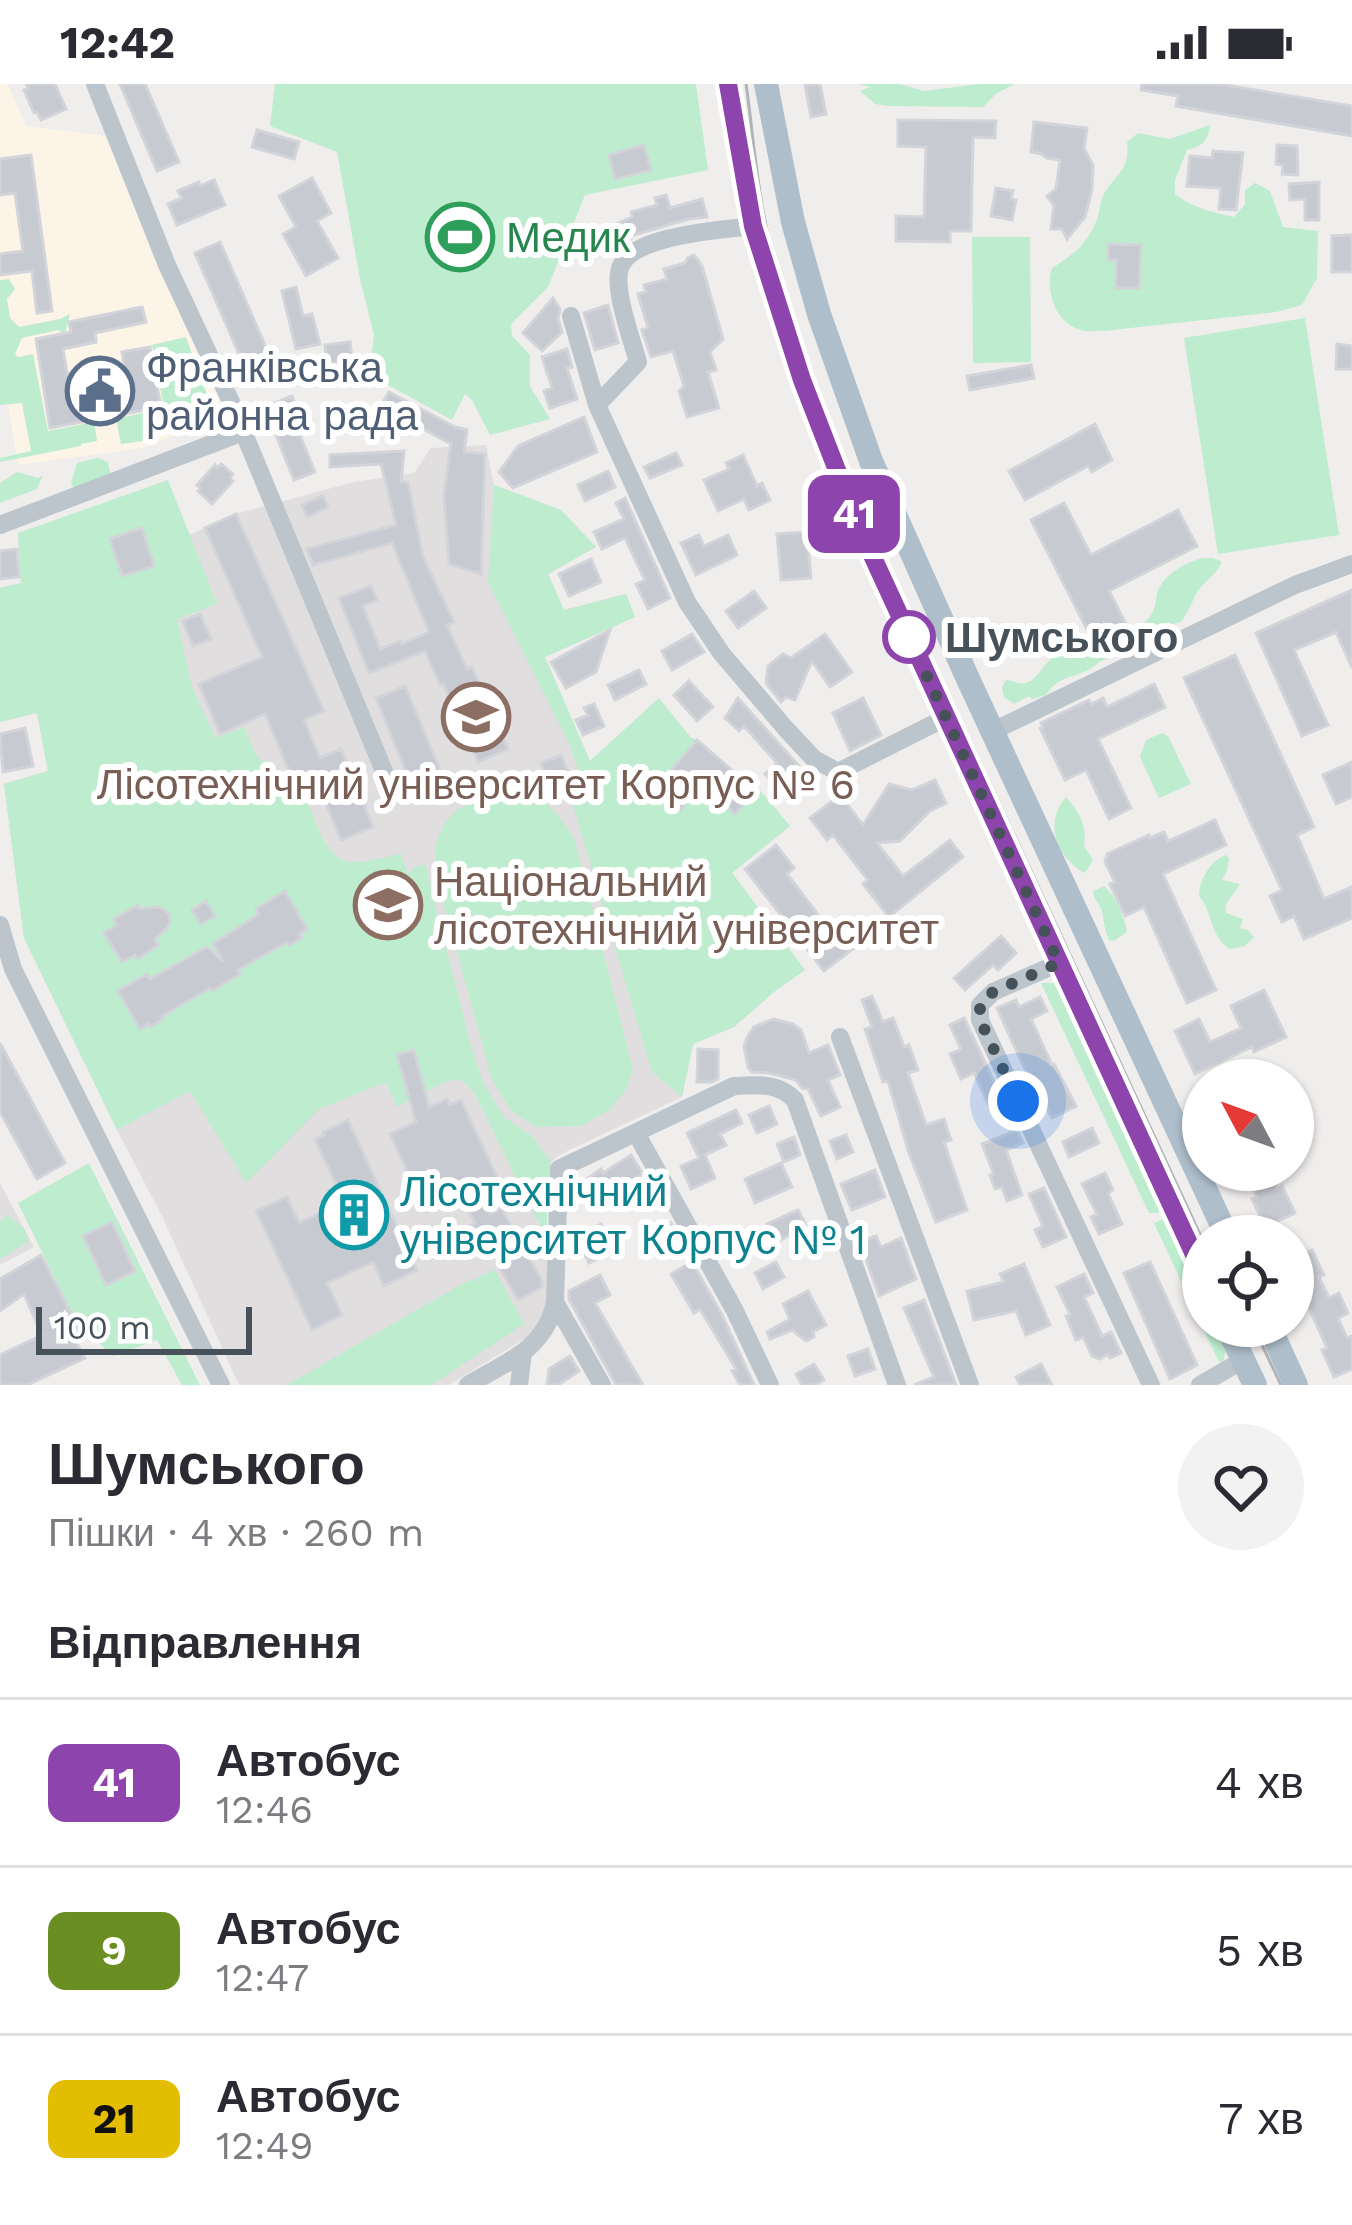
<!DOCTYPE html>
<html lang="uk">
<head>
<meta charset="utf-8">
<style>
	:root { --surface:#fff; --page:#f2f2f3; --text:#2b2b33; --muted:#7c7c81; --line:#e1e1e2 }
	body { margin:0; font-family:"Work Sans",sans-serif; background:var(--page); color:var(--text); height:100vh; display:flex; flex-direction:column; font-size:45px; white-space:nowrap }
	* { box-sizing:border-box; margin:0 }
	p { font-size:39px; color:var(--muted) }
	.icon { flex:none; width:66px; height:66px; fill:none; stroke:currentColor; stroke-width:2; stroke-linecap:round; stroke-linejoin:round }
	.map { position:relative; height:1301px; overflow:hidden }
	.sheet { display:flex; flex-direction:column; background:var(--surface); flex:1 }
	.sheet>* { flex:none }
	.badge { padding:0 24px; border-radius:18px; font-size:42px; line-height:78px }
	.needle { width:78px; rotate:311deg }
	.controls { position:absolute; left:1182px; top:975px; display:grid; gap:24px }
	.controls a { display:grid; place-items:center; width:132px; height:132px; border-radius:50%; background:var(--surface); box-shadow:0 3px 9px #0004; font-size:60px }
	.scale { position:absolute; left:36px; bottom:30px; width:216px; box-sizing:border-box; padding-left:12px; border:6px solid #47515a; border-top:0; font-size:33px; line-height:42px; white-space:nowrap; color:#47515a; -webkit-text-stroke:9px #fff; paint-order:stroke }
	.you { position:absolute; width:60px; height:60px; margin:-30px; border:9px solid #fff; border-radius:50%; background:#1a73e8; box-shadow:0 0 0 18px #1a73e833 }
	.map>.badge { position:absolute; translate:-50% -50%; box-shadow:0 0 0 6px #fff }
	h2 { padding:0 48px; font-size:45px; line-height:108px }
	.round { display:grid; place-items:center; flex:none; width:126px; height:126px; border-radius:63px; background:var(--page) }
	.summary { display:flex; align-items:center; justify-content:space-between; height:204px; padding:0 48px }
	h1 { font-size:57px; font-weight:700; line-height:90px }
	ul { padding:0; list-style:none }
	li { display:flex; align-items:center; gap:36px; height:168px; padding:0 48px; border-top:3px solid var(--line) }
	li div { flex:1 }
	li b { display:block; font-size:45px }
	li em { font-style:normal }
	li .badge { min-width:132px; font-weight:700; text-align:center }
	.status { display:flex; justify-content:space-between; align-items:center; height:84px; padding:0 60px; background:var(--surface); direction:ltr }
	.status svg { height:33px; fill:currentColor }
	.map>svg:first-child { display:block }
	.commercial { fill:#fbf4e7 }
	.education { fill:#e1dedf }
	.green { fill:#bdecce }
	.building { fill:#c7cad0; stroke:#d2d4d9; stroke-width:3 }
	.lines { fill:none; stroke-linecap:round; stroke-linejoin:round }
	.minor { stroke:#bcc5cc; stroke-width:18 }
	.major { stroke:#aebecb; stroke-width:24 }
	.tram { stroke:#b0b3b7; stroke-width:3 }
	.line-casing { stroke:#fff; stroke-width:27 }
	.line { stroke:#8e44ad; stroke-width:18 }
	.walk { stroke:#47515a; stroke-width:12; stroke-dasharray:0 21.6 }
	.stop-dot { fill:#fff; stroke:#8e44ad; stroke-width:6 }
	.labels { text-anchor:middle; stroke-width:12; stroke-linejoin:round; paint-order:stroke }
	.leisure-label { font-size:42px; fill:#27864d; stroke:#fff; text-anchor:start }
	.service-label { font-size:42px; fill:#4e5e75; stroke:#fff; text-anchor:start }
	.stop-label { font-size:42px; font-weight:bold; fill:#47515a; stroke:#fff; text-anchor:start }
	.education-label { font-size:42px; fill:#785e54; stroke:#fff }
	.culture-label { font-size:42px; fill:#0d838f; stroke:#fff; text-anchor:start }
</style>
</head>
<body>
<div class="status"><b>12:42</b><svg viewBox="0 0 49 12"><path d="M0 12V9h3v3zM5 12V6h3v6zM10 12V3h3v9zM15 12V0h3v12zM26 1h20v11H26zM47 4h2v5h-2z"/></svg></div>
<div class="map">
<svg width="1352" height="1301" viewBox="0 0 1352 1301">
	<rect width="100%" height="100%" fill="#f0eded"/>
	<path class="commercial" d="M0 0H8L26 42 107 52 221 314 215 334 143 364 18 381 0 276Z"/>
	<path class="education" d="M486 361 494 401 561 426 596 463 548 490 564 526 626 510 635 533 545 573 590 677 659 614 691 654 697 656 675 681 705 716 747 691 790 742 732 789 805 886 775 907 734 943 693 960 682 1013 561 1070 551 1078 547 1111V1220L532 1250 449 1301H239L162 1132 117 1046 24 854 4 700 48 687 37 629 0 638V504L21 499 18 449 191 450 236 430 354 398 414 389 431 364Z
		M0 1099 34 1163 0 1181Z"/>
	<path class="green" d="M275 0H696L708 86 585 111 548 203 511 240 512 252 530 271V302L550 335 490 351 472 316 465 310 452 336 386 300 384 294H369L374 251 360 195 337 68 270 42Z
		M858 0H900L924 7 979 0H1015L997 9 983 23 888 22 875 20 860 7 870 3Z
		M1210 41C1208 58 1202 62 1187 66L1175 96V110C1190 123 1215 129 1234 133L1245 120V106L1255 99 1270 107 1283 143 1318 147 1317 194 1302 221 1276 228 1103 247C1095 246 1088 248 1081 246 1055 239 1045 206 1052 184 1072 172 1089 158 1097 135 1100 126 1100 116 1105 108 1118 88 1130 86 1127 58L1138 49 1170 55Z
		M1030 153 1031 278 973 279 972 153Z
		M9 195 15 205 7 215 10 234 19 243 60 235 70 230 65 250 58 246 22 254 15 270 18 273 33 270 48 347 94 338 97 357 81 360V362L0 378V374L31 367 22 319 0 321V196Z
		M1305 234 1339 451 1218 470 1184 254Z
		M186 253 210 319 204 335 150 356 121 360 116 335 164 324 152 261Z
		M98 374 108 378 111 393 75 407 71 399 77 379Z
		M17 388 38 394 43 391 37 405 0 419V399Z
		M168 396 217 520 177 535 192 604 216 654 244 643 257 673 265 678 288 712 306 714C315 734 324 775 351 778 365 780 386 772 401 770L408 791 413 784 425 780 472 966 483 998 504 1033 531 1051 551 1078 547 1111V1152L529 1121 474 1008 460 995 445 998 397 1023 386 998 319 1025 246 1099 190 1007 117 1046 24 854 4 700 48 687 37 629 0 638V504L21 499 18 449Z
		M494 401 561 426 596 463 548 490 564 526 626 510 635 533 545 573 590 677 659 614 691 654 697 656 675 681 705 716 747 691 790 742 732 789 805 886 775 907 734 943 693 960 682 1013 652 988 573 721 589 715 567 655 488 498Z
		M1202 474H1213L1222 478C1216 491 1204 497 1196 510 1191 520 1188 529 1181 538L1169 541 1146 555 1099 578C1085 594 1058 589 1046 611L1032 615 1029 612 1014 620 1004 613 1002 603 1006 596C1012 596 1019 601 1025 599 1046 594 1046 557 1085 570 1105 562 1131 553 1146 537 1155 528 1155 521 1157 510 1162 491 1185 479 1202 474Z
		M1162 649 1168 652 1191 700 1159 714 1140 673 1146 656Z
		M512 705C546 713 555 726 574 754L633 985 625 1007 609 1026 581 1042 535 1043 511 1026 492 995 436 792C430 733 459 717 512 705Z
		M1066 713C1080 730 1087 740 1084 762L1093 776 1085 789C1057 774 1043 740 1066 713Z
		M1226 771 1229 774 1227 787 1222 796 1240 800 1226 820V829L1243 835 1240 844 1248 846 1254 853 1245 862 1230 865C1209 852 1214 829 1199 812 1199 797 1211 775 1226 771Z
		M1104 802C1116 812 1124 832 1127 848L1114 857 1109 856C1104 845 1104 837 1102 827 1099 819 1094 816 1093 807Z
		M1041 899H1054L1059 904 1162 1124 1158 1129H1149Z
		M89 1079 200 1301H182L157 1256 113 1272 76 1238 18 1119Z
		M6 1131 25 1145 28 1158 0 1175V1138Z
		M1166 1134 1203 1214V1242H1216L1226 1264 1223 1279 1218 1276 1154 1139Z
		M495 1186 524 1240 431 1301H287L460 1201Z"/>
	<path class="building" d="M26 0H55L66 25 41 36 37 28 34 29 24 6 28 4Z
		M120 0H145L179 78 157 87Z
		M820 0 826 30 811 33 805 1Z
		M1142 0H1219L1352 22V52L1176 22 1178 12 1141 6Z
		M898 36 996 37 995 54 973 53 971 147H950V158L896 157V132L924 133 926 63 898 62Z
		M1034 38 1087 44 1084 65 1093 81 1092 105 1085 133 1067 155 1062 145H1051L1054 122 1047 112 1056 105 1060 76 1047 74 1042 70 1031 68Z
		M257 46 299 58 294 75 252 63Z
		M644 61 651 86 615 95 609 71Z
		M1277 61 1297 62 1298 91 1282 90 1283 81 1276 80Z
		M1213 67 1243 69 1236 126 1219 125 1221 104 1187 102 1190 72 1212 74Z
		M31 71 52 227 37 229 32 187 0 191V170L23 167 15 109 0 111V75Z
		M312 94 331 129 317 137 338 174 306 192 283 150 296 143 279 112Z
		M214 96 225 121 177 141 168 120 182 114 178 107 199 98 200 102Z
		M1319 98V136H1305V115L1290 116 1289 100Z
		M996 104 1013 107 1011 115 1016 116 1012 136 991 132Z
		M666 111 670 124 702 115 707 133 689 135 630 152 631 155 620 162 598 172 589 152 632 133 631 128 657 121 655 114Z
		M1352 151V188H1332V152Z
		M220 158 278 291 253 302 195 169Z
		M1108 160 1141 161 1139 204H1116V176H1108Z
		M694 171 702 182 723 255 710 268 716 286 708 288 719 324 687 333 679 307 684 302 673 267 651 273 642 246 648 244 638 210 646 208 644 201 667 195 664 185 685 179 688 174Z
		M296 203 303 232 312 230 320 260 296 265 282 207Z
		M553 214 560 225 558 235 562 248 542 267 523 249Z
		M608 221 618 259 595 266 584 229Z
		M142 223 146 238 95 249 96 258 63 265 67 290 124 280 122 268 150 263 161 323 50 344 36 255 71 248 69 238Z
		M350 258 352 276 327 280 325 261Z
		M1337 260 1352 262V285H1336Z
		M567 265 572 283 567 284 577 315 550 324 544 307 552 304 542 273Z
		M1031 281 1034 294 970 306 967 292Z
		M389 308 455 343 467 346 464 368 485 370 481 490 449 480 444 411 451 360 381 322Z
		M292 312 305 346 299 349 315 388 294 396 265 323Z
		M584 333 597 368 513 404 499 388 518 362Z
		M1095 340 1112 376 1092 388 1088 382 1025 416 1009 387Z
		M404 367 401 398H408L423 473 454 538 447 541 467 585 472 583 508 665 478 678 443 600 440 601 425 567 369 589 339 514 371 502 377 516 363 522 380 565 401 557 402 560 429 548 392 459 313 481 307 465 396 441 381 380 330 383V371Z
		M676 369 682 381 650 394 644 383Z
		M743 371 757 402 762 399 770 416 749 426 744 415 718 427 704 396 729 385 726 379Z
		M221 380 233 390 230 394 233 397 212 420 198 407 200 404 197 401 215 381 217 384Z
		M608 387 615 403 585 417 578 401Z
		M323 412 328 423 307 433 302 421Z
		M625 414 670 514 648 525 636 500 645 496 625 454 602 465 594 448 624 435 616 419Z
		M1064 419 1091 471 1178 426 1197 462 1109 507 1128 544 1095 561 1031 436Z
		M236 430 324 627 304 636 320 674 341 665 373 743 341 756 315 693 295 701 265 630 220 650 199 600 262 573 205 444Z
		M142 444 154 482 122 492 110 455Z
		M807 448 811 494 781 496 777 450Z
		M699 451 704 462 728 451 737 471 696 491 681 459Z
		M17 465 19 493 0 495V467Z
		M591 475 601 498 569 512 559 490Z
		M1352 506V584L1336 548 1294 566 1328 641 1302 652 1256 549Z
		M754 507 766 524 738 544 726 527Z
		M200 530 211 555 193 562 183 537Z
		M610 546 596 588 566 604 551 578Z
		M692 550 704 568 672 586 662 567Z
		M825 550 852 588 830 603 812 577 795 616 786 613 781 618 766 599 768 582 783 570 791 574Z
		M1235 571 1314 743 1297 751 1324 815 1352 803V834L1304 855 1294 832 1282 838 1270 812 1282 806 1184 594Z
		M639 586 646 600 615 616 608 601Z
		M689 597 713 623 697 637 674 611Z
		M1154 600 1165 623 1098 655 1131 724 1109 735 1086 686 1065 696 1040 644 1043 643 1041 639 1089 616 1091 620 1103 614 1107 623Z
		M405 602 443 693 413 705 376 614Z
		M738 614 808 692 785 713 765 690 777 679 744 642 739 647 725 634Z
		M863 614 881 651 850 667 833 629Z
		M594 620 604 642 583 651 576 636 588 631 584 624Z
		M25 644 33 682 3 688 0 650Z
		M697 656 756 707 735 730 702 702 680 726 656 704Z
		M561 671 577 710 557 718 541 679Z
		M1352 678V713L1336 720 1323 691Z
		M935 696 946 719 930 727 900 757 877 759 903 792 950 756 963 773 889 833 863 800 868 796 833 751 827 756 810 734 840 711 863 741 889 700 912 706Z
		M1215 736 1226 761 1163 790 1216 906 1187 919 1144 823 1125 832 1110 800 1115 798 1105 778 1107 770 1149 751 1150 754 1164 748 1168 757Z
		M776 761 794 784 787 790 829 845 835 840 853 865 824 887 745 785Z
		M285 807 307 845 299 850 302 854 289 861 287 858 238 886 240 890 212 907 210 904 161 933 163 935 150 943 149 940 140 945 118 907 147 890 150 895 207 863 224 878 213 860 259 830 256 825Z
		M206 817 215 832 201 840 192 826Z
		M138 821 140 825 157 823 163 825 169 830 170 837 167 844 155 855 158 861 137 875 135 871 122 878 104 849 117 841 114 835Z
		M1001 852 1016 869 998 886 993 881 965 906 954 894Z
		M1264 906 1286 953 1254 968 1252 963 1195 990 1175 947 1199 935 1210 958 1241 944 1231 922Z
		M872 912 883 938 893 934 904 963 909 961 918 986 908 989 926 1041 944 1035 951 1056 944 1058 967 1126 936 1138 909 1069 888 997 883 998 865 945 872 943 862 916Z
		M1040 913 1047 927 1031 935 1052 981 1054 980 1076 1022 1052 1034 1022 979 997 924 1016 916 1019 923Z
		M964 934 1003 1017 990 1024 974 989 961 995 950 970 961 965 950 941Z
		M773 935 793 940 801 946 809 969 828 961 840 991 828 996 840 1023 821 1032 808 1005 802 1004 796 996 769 989 752 988 748 983 744 962 748 952 754 943Z
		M0 959 65 1079 37 1095 0 1028Z
		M698 965 718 966V995L711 998H697Z
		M414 966 429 1023 447 1015 450 1021 461 1016 498 1095 477 1105 491 1130 501 1124 542 1197V1203L518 1216 481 1151 468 1158 462 1146 475 1139 460 1112 426 1128 390 1050 416 1038 397 971Z
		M769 1022 777 1040 757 1049 749 1031Z
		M736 1026 742 1039 720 1050 726 1061 705 1071 715 1094 691 1105 681 1082 699 1074 687 1049Z
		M348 1036 417 1186 384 1202 373 1178 327 1199 342 1231 312 1246 256 1127 287 1113 299 1139 344 1118 315 1055 324 1051 323 1048Z
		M1092 1044 1099 1059 1069 1073 1063 1058Z
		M1017 1046 1023 1059 1006 1066 1022 1111 1007 1117 1002 1103 995 1105 990 1091 994 1090 982 1060Z
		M846 1051 853 1068 837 1075 830 1057Z
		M794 1053 800 1071 784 1078 777 1060Z
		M631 1071 643 1090 627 1100 623 1093 592 1114 581 1099 601 1085 603 1089Z
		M781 1079 792 1103 755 1119 745 1095Z
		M875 1086 885 1113 852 1126 841 1100Z
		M1244 1086H1269L1277 1105 1282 1102 1295 1129 1265 1143 1252 1115 1257 1113Z
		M1105 1089 1113 1106 1108 1109 1122 1140 1099 1150 1091 1133 1097 1130 1082 1100Z
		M1044 1104 1066 1153 1043 1163 1035 1146 1043 1142 1029 1110Z
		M798 1126 807 1143 776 1158 767 1140Z
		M112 1138 135 1187 106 1201 83 1152Z
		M671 1139 681 1157 668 1165 657 1148Z
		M601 1140 614 1166 589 1179 576 1153Z
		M876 1152 881 1163 901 1154 916 1195 879 1212 860 1158Z
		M1312 1166 1324 1191 1319 1193 1329 1214 1339 1209 1348 1229 1338 1234 1347 1254 1352 1252V1285L1334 1293 1322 1266 1327 1264 1300 1204 1293 1207V1175Z
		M41 1171 84 1254 76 1258 85 1274 27 1301H0V1271L42 1251 24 1210 0 1227V1195Z
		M692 1178 722 1231 754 1301H740L732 1287 736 1285 700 1225 694 1229 671 1190Z
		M776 1178 784 1193 763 1205 755 1189Z
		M1150 1178 1197 1281 1170 1295 1124 1189Z
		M1024 1180 1050 1241 1026 1251 1016 1227 974 1236 967 1207 1004 1198 1000 1190Z
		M1084 1190 1093 1209 1084 1213 1102 1252 1111 1248 1121 1269 1110 1274 1108 1270 1100 1275 1092 1272 1083 1253 1076 1256 1066 1232 1070 1230 1057 1203Z
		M600 1191 610 1211 595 1219 643 1301H616L569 1215V1207Z
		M808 1207 826 1241 813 1248 814 1253 806 1257 792 1246 770 1255 767 1248 790 1235 783 1220Z
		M924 1216 956 1301H914L934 1293 904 1224Z
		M868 1265 875 1285 855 1292 848 1272Z
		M570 1272 579 1287 558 1301H547L549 1285Z
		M814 1280 824 1296 815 1301H802L796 1290Z
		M1041 1280 1052 1301H1020L1016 1293Z"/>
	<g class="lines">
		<path class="minor" d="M95 0 167 181 231 318 391 704
			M571 232 597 321 687 518 722 570 786 645 814 675 838 688 945 634
			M597 321 638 278C632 256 613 205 620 184 631 151 722 146 753 142
			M0 441 243 348
			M993 647 1295 501 1352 480
			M0 841 13 885 221 1301
			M1059 879 993 908 980 921V936L1151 1301
			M840 953 970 1301
			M636 1049 734 1225 770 1301
			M555 1218 602 1301
			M468 1301C506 1278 545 1266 555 1218L559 1085 734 1002C757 1001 778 998 795 1016L897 1301
			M519 1301 523 1268
			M1200 1301 1243 1276"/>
		<path class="major" d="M728 0 753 142 802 296 859 443 1203 1190
			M766 0 793 138 819 230 871 377 968 595 1227 1152
			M1227 1242 1255 1301
			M1269 1242 1296 1301"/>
		<path class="tram" d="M746 0C753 48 756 98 767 146 790 250 832 351 874 449L1203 1157
			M1253 1242 1281 1301"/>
	</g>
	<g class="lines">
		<defs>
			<path id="line" d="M728 0 753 142 802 296 859 443 1203 1190"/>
		</defs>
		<use href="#line" class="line-casing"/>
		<use href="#line" class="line"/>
		<path class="walk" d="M909 553 1059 879 993 908 980 920V936L1018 1017"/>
	</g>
	<defs>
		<symbol id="stadium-ring" viewBox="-11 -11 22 22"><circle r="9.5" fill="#fff" stroke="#2e9e5b" stroke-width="1.5"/><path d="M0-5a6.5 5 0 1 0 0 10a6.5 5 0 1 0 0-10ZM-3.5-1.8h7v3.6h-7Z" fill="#2e9e5b"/></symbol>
		<symbol id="civic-ring" viewBox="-11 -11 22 22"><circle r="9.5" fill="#fff" stroke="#5c6f8a" stroke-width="1.5"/><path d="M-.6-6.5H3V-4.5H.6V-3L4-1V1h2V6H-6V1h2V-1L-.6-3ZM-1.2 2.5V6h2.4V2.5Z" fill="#5c6f8a"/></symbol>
		<symbol id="university-ring" viewBox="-11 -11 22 22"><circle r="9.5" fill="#fff" stroke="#8d6e63" stroke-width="1.5"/><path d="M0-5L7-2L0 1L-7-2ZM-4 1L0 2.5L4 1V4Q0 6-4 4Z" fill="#8d6e63"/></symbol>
		<symbol id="building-ring" viewBox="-11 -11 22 22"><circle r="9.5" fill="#fff" stroke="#0f9aa8" stroke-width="1.5"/><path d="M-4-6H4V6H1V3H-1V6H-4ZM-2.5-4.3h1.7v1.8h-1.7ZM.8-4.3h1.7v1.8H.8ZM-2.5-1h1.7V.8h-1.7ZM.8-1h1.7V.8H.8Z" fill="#0f9aa8"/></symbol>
	</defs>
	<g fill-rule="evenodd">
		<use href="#stadium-ring" x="422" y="115" width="76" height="76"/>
		<use href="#civic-ring" x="62" y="269" width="76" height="76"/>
		<use href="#university-ring" x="438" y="595" width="76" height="76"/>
		<use href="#university-ring" x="350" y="783" width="76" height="76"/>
		<use href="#building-ring" x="316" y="1093" width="76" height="76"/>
	</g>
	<circle class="stop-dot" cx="909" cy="553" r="24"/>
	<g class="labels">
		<g class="leisure-label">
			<text x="506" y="168">Медик</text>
		</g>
		<g class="service-label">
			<text x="146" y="298">Франківська<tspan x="146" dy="48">районна рада</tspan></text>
		</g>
		<g class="stop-label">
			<text x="945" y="568">Шумського</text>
		</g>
		<g class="education-label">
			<text x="476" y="715">Лісотехнічний університет Корпус № 6</text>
			<text x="434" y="812" text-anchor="start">Національний<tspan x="434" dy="48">лісотехнічний університет</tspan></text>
		</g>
		<g class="culture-label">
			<text x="400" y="1122">Лісотехнічний<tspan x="400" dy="48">університет Корпус № 1</tspan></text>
		</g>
	</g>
</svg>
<div class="controls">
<a><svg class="needle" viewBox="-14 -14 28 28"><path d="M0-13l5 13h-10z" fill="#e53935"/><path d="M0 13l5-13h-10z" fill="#7c7c81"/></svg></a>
<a><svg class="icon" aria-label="locate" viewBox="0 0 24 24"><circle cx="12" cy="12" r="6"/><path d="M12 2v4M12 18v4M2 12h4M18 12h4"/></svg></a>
</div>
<div class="scale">100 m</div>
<div class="you" style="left:1018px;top:1017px"></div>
<b class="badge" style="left:854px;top:430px;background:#8e44ad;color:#fff">41</b>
</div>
<section class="sheet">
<div class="summary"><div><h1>Шумського</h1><p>Пішки · 4 хв · 260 m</p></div><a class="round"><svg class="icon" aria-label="heart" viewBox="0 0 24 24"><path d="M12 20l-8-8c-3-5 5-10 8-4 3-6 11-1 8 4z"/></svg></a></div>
<h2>Відправлення</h2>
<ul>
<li><span class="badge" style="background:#8e44ad;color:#fff">41</span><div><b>Автобус</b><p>12:46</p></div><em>4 хв</em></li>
<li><span class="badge" style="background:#6b8e23;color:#fff">9</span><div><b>Автобус</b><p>12:47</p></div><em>5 хв</em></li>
<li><span class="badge" style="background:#e3bd00;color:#111">21</span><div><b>Автобус</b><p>12:49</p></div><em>7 хв</em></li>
</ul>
</section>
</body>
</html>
